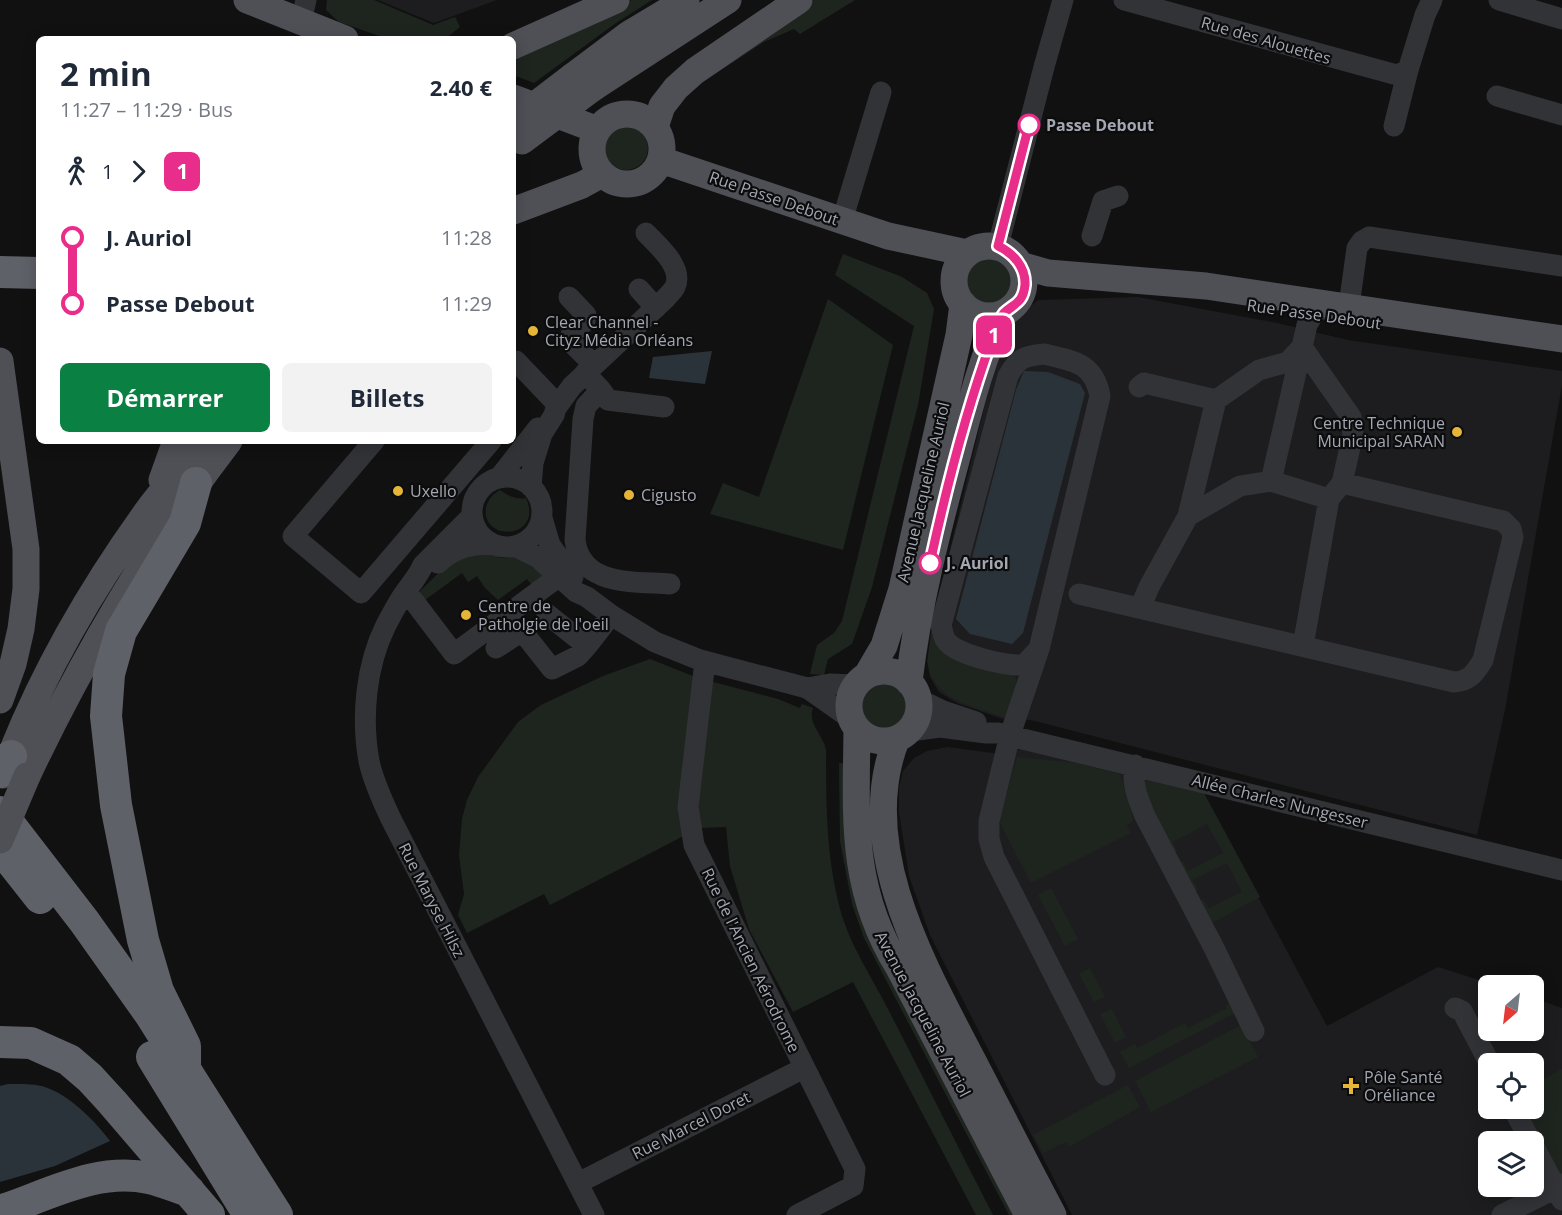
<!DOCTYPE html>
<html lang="fr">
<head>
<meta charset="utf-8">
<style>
	:root { --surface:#fff; --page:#f2f2f3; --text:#1f2937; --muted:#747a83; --accent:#0b8043 }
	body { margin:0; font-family:"Open Sans",sans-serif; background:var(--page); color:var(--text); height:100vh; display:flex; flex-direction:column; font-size:22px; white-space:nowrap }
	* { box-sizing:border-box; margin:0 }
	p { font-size:20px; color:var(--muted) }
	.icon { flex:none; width:33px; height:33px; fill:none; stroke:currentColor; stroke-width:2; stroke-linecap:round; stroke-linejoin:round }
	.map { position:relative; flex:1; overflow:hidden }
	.panel { position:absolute; left:36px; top:36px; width:480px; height:408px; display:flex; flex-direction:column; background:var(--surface); border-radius:9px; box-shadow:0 3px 15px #0003 }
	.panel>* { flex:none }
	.badge { padding:0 12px; border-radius:9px; font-size:21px; line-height:39px }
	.needle { width:39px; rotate:208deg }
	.tools { position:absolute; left:1478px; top:975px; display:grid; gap:12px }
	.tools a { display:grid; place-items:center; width:66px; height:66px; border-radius:9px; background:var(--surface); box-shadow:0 3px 15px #0003; font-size:30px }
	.map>.badge { position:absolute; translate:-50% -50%; box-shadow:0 0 0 3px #fff }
	.legs { display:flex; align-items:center; gap:9px; height:66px; padding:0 24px; font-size:20px }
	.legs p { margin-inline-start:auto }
	.head { display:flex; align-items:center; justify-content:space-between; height:102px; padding:0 24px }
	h1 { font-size:33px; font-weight:700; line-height:45px }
	.action { display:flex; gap:12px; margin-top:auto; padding:12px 24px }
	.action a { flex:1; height:69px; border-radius:9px; background:var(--accent); color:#fff; font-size:24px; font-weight:700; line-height:69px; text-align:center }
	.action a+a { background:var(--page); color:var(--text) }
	ul { padding:0 24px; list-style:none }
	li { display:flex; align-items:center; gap:21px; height:66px; font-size:22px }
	li i { display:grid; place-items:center; width:9px; height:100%; margin:0 8px; background:currentColor }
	li i::after { content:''; width:15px; height:15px; margin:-8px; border:4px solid; border-radius:50%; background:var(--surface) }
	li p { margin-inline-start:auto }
	li:first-child i { background:linear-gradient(#0000 50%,currentColor 0) }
	li:last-child i { background:linear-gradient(currentColor 50%,#0000 0) }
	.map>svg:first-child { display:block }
	.built { fill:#1d1d1f; fill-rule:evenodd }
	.green { fill:#1e251f }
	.water { fill:#2b333a }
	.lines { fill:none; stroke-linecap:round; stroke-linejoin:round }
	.minor { stroke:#323337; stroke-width:21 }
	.major { stroke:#4f5056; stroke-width:27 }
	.highway { stroke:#5f6168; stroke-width:32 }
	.major-bridge { stroke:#4f5056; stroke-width:27 }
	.line-1-casing { stroke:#fff; stroke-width:14 }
	.line-1 { stroke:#e92d8b; stroke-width:9 }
	.stop-1-dot { fill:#fff; stroke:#e92d8b; stroke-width:3 }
	.poi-dot { fill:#e4b537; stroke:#0c0c0d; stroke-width:2 }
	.labels { text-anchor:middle; stroke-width:4.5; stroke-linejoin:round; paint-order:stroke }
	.street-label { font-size:16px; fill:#a3a7b2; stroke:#0c0c0d }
	.stop-label { font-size:16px; font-weight:bold; fill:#a3a7b2; stroke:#0c0c0d; text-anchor:start }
	.poi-label { font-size:16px; fill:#a3a7b2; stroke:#0c0c0d; text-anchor:start }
</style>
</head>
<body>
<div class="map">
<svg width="1562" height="1215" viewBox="0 0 1562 1215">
	<rect width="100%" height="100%" fill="#111112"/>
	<path class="built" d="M378 0H497L434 23Z
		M1138 297 1277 323 1348 340 1562 371V385L1505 710 1477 835 1031 720 1003 719 957 703 939 692 930 677 927 661 932 625 1003 329 1038 300Z
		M948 747 1000 754 1025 748 1203 794 1327 1026 1438 967 1495 985 1488 986V1030H1533V998L1562 1008V1215H1072L930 935 909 876 899 812V788L903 771 914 758 927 751ZM1488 1064H1533V1108H1488ZM1488 1142H1533V1186H1488Z"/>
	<path class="green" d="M327 0H374L433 25 455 17 460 27 445 39H388L339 22 326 10Z
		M632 0H652L616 23 534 83 513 75V52Z
		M814 0H855L800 34 794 29 764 42 683 95 697 78Z
		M604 148a22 22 0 1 1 44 0a22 22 0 1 1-44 0Z
		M843 254 902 277 927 293 934 309 918 405 872 587 852 644 828 659 824 675 810 674 817 645 834 633 842 621 914 326 835 275Z
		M967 281a23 23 0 1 1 46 0a23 23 0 1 1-46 0Z
		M828 299 893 345 843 550 710 514 723 483 759 497Z
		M500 490C508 496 517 500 526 498 544 539 481 543 486 508 488 499 493 494 500 490Z
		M485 553 502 558 513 557 523 560 548 578 534 588 527 579 498 600 485 588 477 576 468 582 462 573 425 600 419 592 449 563 462 556Z
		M934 617 936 627 1014 673C1020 688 1017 706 1004 717 975 707 927 698 928 659 929 645 932 631 934 617Z
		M650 659 698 678 778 699 800 708 802 704 813 708C807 724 823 734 826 750 826 804 826 856 840 909 850 946 872 977 889 1011 924 1079 958 1147 993 1215H976L853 982 793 1012 749 929 730 866 726 827 699 828 550 905 544 894 467 933 458 915 464 894 459 855 462 819 467 800 478 777 518 722 541 705 603 676Z
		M862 706a22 22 0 1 1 44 0a22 22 0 1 1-44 0Z
		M1017 757 1076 763 1120 774 1133 818V821L1127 825 1131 833 1031 883 999 821Z
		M839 763 852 764 858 874 1025 1215H1009L864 938 852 904 840 841Z
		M1150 779 1204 793 1260 897 1210 924 1199 902 1203 899 1209 908 1242 892 1227 863 1193 880 1198 890 1193 893 1178 864 1183 861 1188 871 1223 853 1207 824 1173 842 1177 851 1173 854 1149 807 1144 782Z
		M1051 888 1078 939 1065 946 1038 895Z
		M1090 968 1105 997 1094 1002 1079 974Z
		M1230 1003 1235 1013 1129 1068 1120 1052 1135 1044 1137 1048 1185 1023 1188 1028 1226 1009V1005Z
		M1112 1009 1126 1037 1115 1043 1100 1014Z
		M1241 1025 1258 1057 1151 1112 1135 1081Z
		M1562 1069V1177H1561L1521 1109 1533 1108V1085Z
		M1128 1085 1140 1107 1069 1147 1066 1142 1043 1153 1033 1135Z"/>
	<path class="water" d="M712 351 705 384 649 378 653 357Z
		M1024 371 1048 372 1080 384 1085 393 1023 633 1012 644 970 634 956 619 1016 390Z
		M8 1084C22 1084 37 1083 50 1089 71 1097 97 1123 110 1141L55 1166 0 1182V1086Z"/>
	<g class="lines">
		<path class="minor" d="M1124 0 1397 75 1408 70 1425 15 1432 0
			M1499 0 1562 19
			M301 22 306 0
			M1497 96 1562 115
			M1394 126 1408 70
			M842 221 881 92
			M1092 236 1103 201 1118 196
			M998 246 1044 67 1063 0
			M639 289 656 308
			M569 297 586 315 585 321 571 335V342L594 365
			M1349 306 1357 248 1362 241 1369 237 1562 266
			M1302 347 1351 417 1353 434 1342 483 1329 499 1303 646
			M1044 354C1074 361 1094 363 1100 396L1039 649 1024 665C1007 666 953 655 945 639 943 635 942 629 941 625L1008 376C1018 358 1024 356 1044 354Z
			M516 361 558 405
			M585 373 601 390 586 406 583 419 575 540C581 587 634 581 670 584
			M1139 387 1144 383 1216 400
			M601 390 608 400 664 407
			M374 441 293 536 361 593 491 441
			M472 512a35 35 0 1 1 70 0a35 35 0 1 1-70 0Z
			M499 478 538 428
			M1271 481 1307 325 1317 308 1336 311
			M531 487 533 463 542 434 554 415 556 408 572 386 666 298C668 295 673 291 675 287 684 267 658 246 646 233
			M472 516 423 565C417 579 407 588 400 600 395 608 391 616 386 625 366 665 361 717 369 761 373 781 382 799 390 817L594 1215
			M1188 516 1240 486 1271 481 1329 499
			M542 518 550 545 573 577
			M515 546 537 557 576 592 587 597 611 615 655 642 700 660 807 688 851 719
			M438 563C455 547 473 543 496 545
			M1079 594 1454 682C1470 681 1475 673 1483 660L1513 537 1511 529 1503 521 1342 483
			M413 600 454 654 558 577
			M1140 608 1149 587 1188 516 1216 400 1259 370 1288 362 1302 347
			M547 614 587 646 611 615
			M496 648 522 631 552 669 578 656 587 646
			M1038 652 1010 735 989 821V839L994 857 1105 1075
			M705 661 688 807 694 845 855 1169 853 1186 797 1215
			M807 688 830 684 855 685
			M918 699 943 711 976 722
			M910 731 940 727 986 733H998L1562 870
			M1135 765C1131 783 1138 799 1145 816L1214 948 1254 1031
			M1455 1008 1462 1011 1490 1064
			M1513 1108 1531 1142
			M1533 1145 1556 1188 1562 1184
			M578 1183 804 1068
			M1502 1215 1556 1188 1562 1200"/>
		<path class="major" d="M247 0 345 39
			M513 46 616 0
			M573 76 629 34 686 0
			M593 88 728 0
			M513 98 587 126 596 132
			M592 149a35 35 0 1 1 70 0a35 35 0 1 1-70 0Z
			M655 127 662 106 676 88 695 71 799 0
			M661 160 888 236 967 253
			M513 211 582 185 602 174
			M954 281a35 35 0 1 1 70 0a35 35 0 1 1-70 0Z
			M1020 265 1048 273 1206 286 1562 339
			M0 361 26 549V589L21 629 13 664 0 700
			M162 480 176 441
			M849 706a35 35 0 1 1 70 0a35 35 0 1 1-70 0Z
			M867 675 884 646 902 589 959 335 963 304
			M909 682C918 604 938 528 958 453 970 406 982 356 1004 313
			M857 730C856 818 850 889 899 968L1028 1215
			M896 740C854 848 925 968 973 1061 1000 1113 1026 1164 1053 1215
			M3 775C38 681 92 587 151 506 168 484 186 463 203 441
			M27 776C83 658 149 545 229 441"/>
		<path class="highway" d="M0 272 39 273
			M0 772 11 756
			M0 812 84 921 150 1014 277 1215
			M0 847 40 898
			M0 1042 31 1043 69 1060 90 1078 112 1102 209 1215
			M152 1057 249 1215
			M185 1068V1046L158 991 143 940 116 805 106 716 109 674 121 631 185 523 196 483
			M0 1211C49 1195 96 1167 149 1178 163 1181 176 1187 189 1191"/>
		<path class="major-bridge" d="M513 122 573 76
			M522 141 593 88
			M0 840 27 776"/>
	</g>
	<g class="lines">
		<defs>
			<path id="line-1" d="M930 563C946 489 965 414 991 342 994 334 998 320 1004 313 1015 303 1023 303 1025 285 1026 267 1013 253 998 246L1029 125"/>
		</defs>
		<use href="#line-1" class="line-1-casing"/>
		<use href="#line-1" class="line-1"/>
	</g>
	<g class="stop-1-dot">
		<circle cx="1029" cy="125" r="10"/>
		<circle cx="930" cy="563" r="10"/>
	</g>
	<g class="poi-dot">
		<circle cx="533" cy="331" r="6"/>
		<circle cx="1457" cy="432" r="6"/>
		<circle cx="398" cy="491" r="6"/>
		<circle cx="629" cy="495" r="6"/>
		<circle cx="466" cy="615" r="6"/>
		<path d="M1348 1077h6v6h6v6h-6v6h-6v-6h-6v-6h6z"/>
	</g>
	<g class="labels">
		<g class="street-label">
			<text transform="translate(1266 40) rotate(16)" y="6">Rue des Alouettes</text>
			<text transform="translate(774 198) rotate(19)" y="6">Rue Passe Debout</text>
			<text transform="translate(1314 314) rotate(8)" y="6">Rue Passe Debout</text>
			<text transform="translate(923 492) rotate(-77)" y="6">Avenue Jacqueline Auriol</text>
			<text transform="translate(1280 801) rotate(14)" y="6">Allée Charles Nungesser</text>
			<text transform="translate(432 900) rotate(63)" y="6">Rue Maryse Hilsz</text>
			<text transform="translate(751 960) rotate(64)" y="6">Rue de l'Ancien Aérodrome</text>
			<text transform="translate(923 1014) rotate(62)" y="6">Avenue Jacqueline Auriol</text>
			<text transform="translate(691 1125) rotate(-27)" y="6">Rue Marcel Doret</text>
		</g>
		<g class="stop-label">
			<text x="1046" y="131">Passe Debout</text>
			<text x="946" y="569">J. Auriol</text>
		</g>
		<g class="poi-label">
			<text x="545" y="328">Clear Channel -<tspan x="545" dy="18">Cityz Média Orléans</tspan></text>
			<text x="1445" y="429" text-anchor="end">Centre Technique<tspan x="1445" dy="18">Municipal SARAN</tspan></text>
			<text x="410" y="497">Uxello</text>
			<text x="641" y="501">Cigusto</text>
			<text x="478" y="612">Centre de<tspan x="478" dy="18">Patholgie de l'oeil</tspan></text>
			<text x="1364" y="1083">Pôle Santé<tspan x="1364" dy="18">Oréliance</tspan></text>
		</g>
	</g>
</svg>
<div class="tools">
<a><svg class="needle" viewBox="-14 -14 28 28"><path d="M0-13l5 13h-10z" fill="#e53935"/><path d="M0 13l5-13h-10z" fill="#747a83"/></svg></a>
<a><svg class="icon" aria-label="locate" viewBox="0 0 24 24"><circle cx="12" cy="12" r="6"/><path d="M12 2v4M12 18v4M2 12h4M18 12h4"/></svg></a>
<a><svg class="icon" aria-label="layers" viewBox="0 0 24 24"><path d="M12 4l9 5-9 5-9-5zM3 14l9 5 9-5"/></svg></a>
</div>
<b class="badge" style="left:994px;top:335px;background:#e92d8b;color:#fff">1</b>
<section class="panel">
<div class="head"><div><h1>2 min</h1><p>11:27 – 11:29 · Bus</p></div><b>2.40 €</b></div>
<div class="legs"><svg class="icon" aria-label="walk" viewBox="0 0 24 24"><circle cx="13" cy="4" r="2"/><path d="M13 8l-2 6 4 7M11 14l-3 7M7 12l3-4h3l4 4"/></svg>1<svg class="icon" aria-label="forward" viewBox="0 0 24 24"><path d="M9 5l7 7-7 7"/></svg><b class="badge" style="background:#e92d8b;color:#fff">1</b></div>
<ul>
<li><i style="color:#e92d8b"></i><b>J. Auriol</b><p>11:28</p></li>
<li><i style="color:#e92d8b"></i><b>Passe Debout</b><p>11:29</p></li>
</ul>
<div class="action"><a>Démarrer</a><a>Billets</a></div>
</section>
</div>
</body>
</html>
